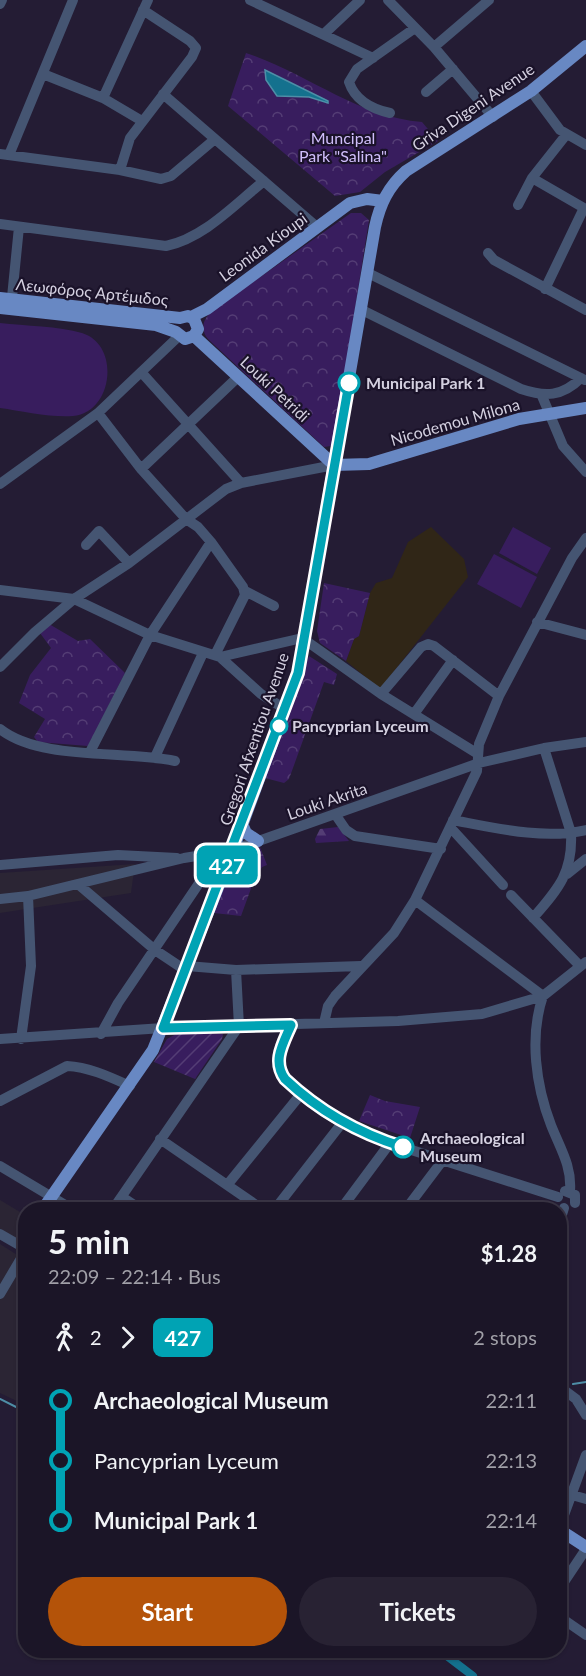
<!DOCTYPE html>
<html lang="en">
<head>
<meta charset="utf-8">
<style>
	:root { --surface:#1b1527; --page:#282233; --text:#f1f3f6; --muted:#a09fa7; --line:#393444; --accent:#b45309 }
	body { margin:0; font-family:Lato,sans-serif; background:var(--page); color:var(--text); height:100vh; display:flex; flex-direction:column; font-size:22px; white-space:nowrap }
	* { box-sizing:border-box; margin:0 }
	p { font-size:20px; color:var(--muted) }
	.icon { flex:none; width:33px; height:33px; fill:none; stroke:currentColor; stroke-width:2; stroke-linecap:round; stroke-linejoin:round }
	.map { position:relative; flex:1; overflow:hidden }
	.panel { position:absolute; left:18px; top:1202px; width:549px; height:456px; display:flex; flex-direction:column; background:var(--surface); border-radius:24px; box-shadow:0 2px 4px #0004,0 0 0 2px var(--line) }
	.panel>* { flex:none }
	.badge { padding:0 12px; border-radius:9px; font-size:21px; line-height:39px }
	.map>.badge { position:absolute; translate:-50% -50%; box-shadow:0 0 0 3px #fff }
	.legs { display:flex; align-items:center; gap:9px; height:66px; padding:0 30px; font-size:20px }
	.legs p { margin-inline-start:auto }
	.overview { display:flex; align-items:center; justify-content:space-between; height:102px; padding:0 30px }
	h1 { font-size:33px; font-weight:700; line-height:45px }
	.primary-button { display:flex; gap:12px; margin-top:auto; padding:12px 30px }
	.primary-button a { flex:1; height:69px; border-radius:36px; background:var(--accent); color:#fff; font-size:24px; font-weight:700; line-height:69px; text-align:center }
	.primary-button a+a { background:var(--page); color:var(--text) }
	ul { padding:0 30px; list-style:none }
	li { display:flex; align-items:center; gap:21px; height:60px; font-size:22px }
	li i { display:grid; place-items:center; width:9px; height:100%; margin:0 8px; background:currentColor }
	li i::after { content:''; width:15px; height:15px; margin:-8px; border:4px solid; border-radius:50%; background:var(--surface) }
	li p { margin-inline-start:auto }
	li:first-child i { background:linear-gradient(#0000 50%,currentColor 0) }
	li:last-child i { background:linear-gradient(currentColor 50%,#0000 0) }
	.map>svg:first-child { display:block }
	.commercial { fill:#2b2534 }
	.medical { fill:#302617 }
	.grass { fill:#381d5e }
	.forest { fill:url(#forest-firs) }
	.park { fill:url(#park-crowns) }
	.garden { fill:url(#garden-furrows) }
	.water { fill:#14718e; stroke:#4e8ea7; stroke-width:1.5 }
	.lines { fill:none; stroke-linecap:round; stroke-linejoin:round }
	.stream { stroke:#4e8ea7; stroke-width:2 }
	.canal { stroke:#14718e; stroke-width:8 }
	.minor { stroke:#455572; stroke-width:10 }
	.major { stroke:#6888c3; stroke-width:12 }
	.line-1-casing { stroke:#fff; stroke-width:14 }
	.line-1 { stroke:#00a3b4; stroke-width:9 }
	.stop-1-dot { fill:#fff; stroke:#00a3b4; stroke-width:3 }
	.labels { text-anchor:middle; stroke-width:4.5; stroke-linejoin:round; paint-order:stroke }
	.street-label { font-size:16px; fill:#d4d0e0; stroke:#1a1229 }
	.park-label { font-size:16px; fill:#d0befb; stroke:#1a1229 }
	.stop-label { font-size:16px; font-weight:bold; fill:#d4d0e0; stroke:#1a1229; text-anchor:start }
</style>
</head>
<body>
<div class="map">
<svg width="586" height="1676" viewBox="0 0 586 1676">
	<defs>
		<pattern id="forest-firs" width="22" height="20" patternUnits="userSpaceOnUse" patternTransform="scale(1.5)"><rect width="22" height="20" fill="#381d5e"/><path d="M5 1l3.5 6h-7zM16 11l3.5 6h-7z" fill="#543d75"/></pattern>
		<pattern id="park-crowns" width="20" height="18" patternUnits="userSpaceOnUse" patternTransform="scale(1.5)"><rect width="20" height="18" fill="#381d5e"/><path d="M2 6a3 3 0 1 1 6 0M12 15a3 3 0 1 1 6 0" fill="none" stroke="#543d75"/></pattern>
		<pattern id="garden-furrows" width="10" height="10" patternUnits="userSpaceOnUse" patternTransform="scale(1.5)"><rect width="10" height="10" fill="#381d5e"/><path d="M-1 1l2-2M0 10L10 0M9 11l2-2" fill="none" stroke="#543d75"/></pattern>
	</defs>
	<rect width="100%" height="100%" fill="#241c34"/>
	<path class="commercial" d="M135 864 131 893 0 913V873Z
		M0 1200 25 1215V1234L21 1241 0 1231Z
		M0 1244 25 1260V1405L0 1393Z"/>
	<path class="medical" d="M431 527 464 559 468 577 380 689 346 661 354 639 359 636 370 593 376 583 392 578 408 542Z"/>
	<path class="grass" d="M0 323C25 326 59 326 82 333 121 345 113 413 73 416 53 418 21 411 0 408Z
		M513 527 551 548 537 574 499 553Z
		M494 554 537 577 521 608 477 584Z"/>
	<path class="forest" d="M338 827 349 841 316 843 315 839 320 829Z"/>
	<path class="park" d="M246 53C307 73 357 117 422 122L438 141 385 172 360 192 335 196 228 106Z
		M351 213H361L369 220 334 441 331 446 324 447 208 339C200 329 203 319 212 311Z
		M324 583 370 593 359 636 354 639 346 661 320 643 317 631Z
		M49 624 78 641 90 639 125 673 88 746 38 742 34 737 45 719 19 703 30 675 51 648 40 633Z
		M309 656 337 674 334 685 324 682 289 779 284 783 265 778Z
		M260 847 267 865 262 867 256 878 236 867 247 853Z
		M230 871 253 883 241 916 214 913Z
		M370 1095 385 1101 420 1107 410 1138 359 1121Z"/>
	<path class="garden" d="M178 1033 223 1034 222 1039 195 1079 154 1062 167 1039Z"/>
	<path class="water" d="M265 70 328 101V103L309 97 277 96 266 80Z"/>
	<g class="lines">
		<path class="stream" d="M573 1384 586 1382
			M0 1399 24 1411"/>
		<path class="canal" d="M439 1650 473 1676"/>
		<path class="minor" d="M250 0 373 58
			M388 0 434 47 493 117
			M0 4 2 0
			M325 33 360 0
			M434 47 489 0
			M43 74 103 98 142 121
			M531 91 560 130 586 145
			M426 92 453 69
			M163 94 317 227
			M103 98 148 0
			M390 113C372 109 355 100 349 82L357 69 415 28
			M0 154 120 170 161 179 171 176 215 139
			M9 155 73 0
			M120 170 130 138 192 57 196 48 190 41 143 10
			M532 178 584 208 545 289
			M518 205 532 178 566 135
			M0 224 166 246C204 238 234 205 264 181
			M488 253 494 260 586 310
			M368 273 585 380
			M11 307 19 227
			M362 310 521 389C545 397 562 397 581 378
			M142 373 241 483
			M542 396 563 446 586 472
			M98 413 141 469 186 519 198 527 211 542 243 587 245 595 215 655
			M141 469 238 377
			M0 484 98 413 179 336
			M86 545 99 531 129 563
			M0 590 74 599 150 635 220 657 298 639 305 640 381 694 478 754
			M245 591 274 606
			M537 622 586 635
			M220 657 261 694 285 709
			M0 667 35 632 74 599 129 563 226 489 241 483 334 465
			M381 694 421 647 428 644 434 646 499 696
			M414 714 453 660
			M0 729C40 761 124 750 175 761
			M90 752 150 635 211 542
			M155 757 203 653
			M335 814 346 830 355 836 441 849
			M453 820C495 828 544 840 586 830
			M450 827 503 885
			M0 865 118 855 177 858
			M567 874 586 859
			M79 885 155 950 185 970
			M511 895 580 966
			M0 899 28 896 184 858 233 850 479 763 544 748 586 742
			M415 900 543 996C529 1037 536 1086 551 1125 560 1148 572 1166 570 1191
			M533 918C558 889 573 873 571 833L544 748
			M187 966 236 970 361 966
			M324 1023 328 1006 335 996 394 933 415 900 477 771 479 744 499 696 572 558 586 538
			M291 1025 280 1051 279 1070C317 1124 386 1141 445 1161 483 1173 520 1185 558 1197
			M101 1034 118 1003 204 876 203 856
			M0 1039 163 1028 398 1021 482 1014 543 996 586 962
			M21 1039 31 966 28 896
			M0 1101 67 1066C89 1067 110 1077 130 1086
			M160 1139 262 1209
			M0 1166 72 1209
			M228 1184 301 1094
			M565 1191 575 1195V1203
			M122 1197 140 1209
			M113 1209 239 1026 236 970
			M275 1209 342 1123
			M341 1209 390 1143
			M406 1209 443 1160
			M560 1221 564 1208
			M0 1234 26 1249
			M0 1294 26 1250
			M560 1387 576 1399 586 1415
			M572 1495 586 1499
			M560 1526 586 1455
			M560 1588 586 1549
			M560 1617 586 1635"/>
		<path class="major" d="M0 298 180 318 188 316 194 319 198 329 194 336 185 339 176 332 156 325 0 308
			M191 317 207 309 350 203 367 199 383 201
			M194 336 334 465
			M334 465 369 464 519 419 586 408
			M242 824 246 833 258 841
			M43 1209 153 1050 233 850 298 673 375 227C380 204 388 187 406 171L531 91 586 46
			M560 1530 586 1547"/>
	</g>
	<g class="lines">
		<defs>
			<path id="line-1" d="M349 383 298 673 163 1028 291 1025C283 1044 272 1061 285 1079 320 1112 358 1133 403 1147"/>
		</defs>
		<use href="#line-1" class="line-1-casing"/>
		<use href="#line-1" class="line-1"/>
	</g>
	<g class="stop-1-dot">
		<circle cx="349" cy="383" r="10"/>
		<circle cx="279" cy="726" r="8"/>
		<circle cx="403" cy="1147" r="10"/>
	</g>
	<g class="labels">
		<g class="street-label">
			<text transform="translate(473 107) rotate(-34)" y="6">Griva Digeni Avenue</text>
			<text transform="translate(263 247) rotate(-36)" y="6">Leonida Kioupi</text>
			<text transform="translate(92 292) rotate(6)" y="6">Λεωφόρος Αρτέμιδος</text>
			<text transform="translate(275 389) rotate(43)" y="6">Louki Petridi</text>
			<text transform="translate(455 422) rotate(-16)" y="6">Nicodemou Milona</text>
			<text transform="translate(254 739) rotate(-71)" y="6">Gregori Afxentiou Avenue</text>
			<text transform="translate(327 801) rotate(-19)" y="6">Louki Akrita</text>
		</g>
		<g class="park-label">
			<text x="343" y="144">Muncipal<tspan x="343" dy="18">Park "Salina"</tspan></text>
		</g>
		<g class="stop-label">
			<text x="366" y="389">Municipal Park 1</text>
			<text x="292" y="732">Pancyprian Lyceum</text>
			<text x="420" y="1144">Archaeological<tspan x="420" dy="18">Museum</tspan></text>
		</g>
	</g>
</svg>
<b class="badge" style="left:227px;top:865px;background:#00a3b4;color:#fff">427</b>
<section class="panel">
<div class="overview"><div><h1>5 min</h1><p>22:09 – 22:14 · Bus</p></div><b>$1.28</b></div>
<div class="legs"><svg class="icon" aria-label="walk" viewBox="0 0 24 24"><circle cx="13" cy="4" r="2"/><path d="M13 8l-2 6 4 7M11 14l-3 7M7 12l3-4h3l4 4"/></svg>2<svg class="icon" aria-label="forward" viewBox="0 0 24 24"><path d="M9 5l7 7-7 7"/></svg><b class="badge" style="background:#00a3b4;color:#fff">427</b><p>2 stops</p></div>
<ul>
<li><i style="color:#00a3b4"></i><b>Archaeological Museum</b><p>22:11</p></li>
<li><i style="color:#00a3b4"></i><span>Pancyprian Lyceum</span><p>22:13</p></li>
<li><i style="color:#00a3b4"></i><b>Municipal Park 1</b><p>22:14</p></li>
</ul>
<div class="primary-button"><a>Start</a><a>Tickets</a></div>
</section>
</div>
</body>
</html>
